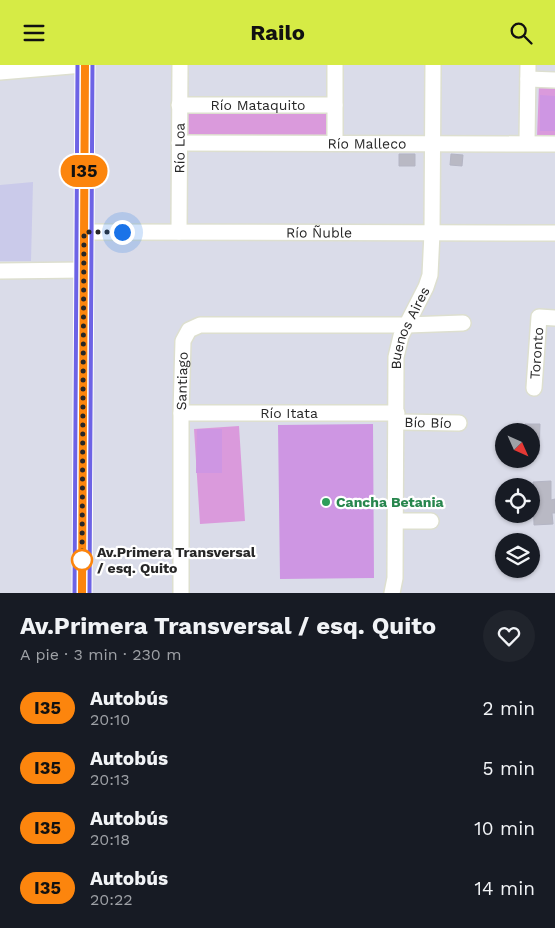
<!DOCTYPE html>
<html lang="es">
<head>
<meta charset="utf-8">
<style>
	:root { --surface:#171b24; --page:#20242c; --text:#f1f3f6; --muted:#9ea1a6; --accent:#d6eb45 }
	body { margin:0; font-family:"Work Sans",sans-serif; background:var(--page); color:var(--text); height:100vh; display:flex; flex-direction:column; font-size:19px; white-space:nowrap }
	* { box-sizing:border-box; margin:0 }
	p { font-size:16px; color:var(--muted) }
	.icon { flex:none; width:28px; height:28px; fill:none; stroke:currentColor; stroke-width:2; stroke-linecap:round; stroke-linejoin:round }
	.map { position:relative; height:528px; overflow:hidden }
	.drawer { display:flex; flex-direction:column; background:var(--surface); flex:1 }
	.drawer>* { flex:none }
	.badge { padding:0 10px; border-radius:16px; font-size:18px; line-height:32px }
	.needle { width:32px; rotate:135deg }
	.buttons { position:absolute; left:495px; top:358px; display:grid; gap:10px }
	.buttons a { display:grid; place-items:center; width:45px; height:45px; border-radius:50%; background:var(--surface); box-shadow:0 1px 4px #0004; font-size:25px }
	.you { position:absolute; width:25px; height:25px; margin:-12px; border:4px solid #fff; border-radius:50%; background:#1a73e8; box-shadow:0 0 0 8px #1a73e833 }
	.map>.badge { position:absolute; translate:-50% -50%; box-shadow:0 0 0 2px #fff }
	.round { display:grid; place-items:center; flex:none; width:52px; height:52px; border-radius:26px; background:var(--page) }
	.summary { display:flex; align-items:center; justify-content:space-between; height:85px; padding:0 20px }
	h1 { font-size:24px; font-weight:700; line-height:38px }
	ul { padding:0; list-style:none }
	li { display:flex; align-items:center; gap:15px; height:60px; padding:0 20px }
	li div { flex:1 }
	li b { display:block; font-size:19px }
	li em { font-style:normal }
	li .badge { min-width:55px; font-weight:700; text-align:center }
	header { display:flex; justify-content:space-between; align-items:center; height:65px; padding:0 20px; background:var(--accent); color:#111; font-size:22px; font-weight:700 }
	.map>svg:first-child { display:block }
	.education { fill:#cacaea }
	.green { fill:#da9adc }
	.pitch { fill:#ce96e3 }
	.building { fill:#b9b9c4; stroke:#b4b5c4 }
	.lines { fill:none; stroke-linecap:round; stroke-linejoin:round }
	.minor-casing { stroke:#dddfcf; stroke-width:18 }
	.major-casing { stroke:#fff; stroke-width:21 }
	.minor { stroke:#fff; stroke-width:15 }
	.major { stroke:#6d63e5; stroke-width:19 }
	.line-casing { stroke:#fff; stroke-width:11 }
	.line { stroke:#fc850d; stroke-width:8 }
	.walk { stroke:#272727; stroke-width:5; stroke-dasharray:0 9 }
	.leisure-dot { fill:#2e9e5b; stroke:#fff; stroke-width:2 }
	.stop-dot { fill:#fff; stroke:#fc850d; stroke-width:2.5 }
	.labels { text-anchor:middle; stroke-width:4.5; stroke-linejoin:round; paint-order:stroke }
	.street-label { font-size:14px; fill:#272727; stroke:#fff }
	.leisure-label { font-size:14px; font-weight:bold; fill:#27864d; stroke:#fff; text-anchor:start }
	.stop-label { font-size:14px; font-weight:bold; fill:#272727; stroke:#fff; text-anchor:start }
</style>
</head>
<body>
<header><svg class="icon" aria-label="menu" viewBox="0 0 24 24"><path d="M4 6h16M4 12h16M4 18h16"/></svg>Railo<svg class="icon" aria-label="search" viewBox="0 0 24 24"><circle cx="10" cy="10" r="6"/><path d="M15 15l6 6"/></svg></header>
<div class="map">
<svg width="555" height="528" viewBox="0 0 555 528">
	<rect width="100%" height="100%" fill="#dadce9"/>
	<path class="education" d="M33 117 31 196H0V120Z"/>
	<path class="green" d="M539 20H555V72H537Z
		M327 42 333 72 185 75 186 43Z
		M239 361 245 456 200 459 194 364Z"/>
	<path class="pitch" d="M540 30 555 31V66H540Z
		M373 359 374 513 280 514 278 360Z
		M197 364H222V408H196Z"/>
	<path class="building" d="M399 89H415V101H399Z
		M451 89 463 90 462 101 450 100Z
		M525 359H540L539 389H531V366H525Z
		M551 416V435L555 434V448H552L553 459 534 460 533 417Z"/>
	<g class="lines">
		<defs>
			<g id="minor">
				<path d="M0 7 83 0"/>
				<path d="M528 14 555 15"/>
				<path id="s1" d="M179 40H335"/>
				<path id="s2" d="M179 78 555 79"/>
				<path d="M335 78V0"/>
				<path d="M527 78 528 0"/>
				<path id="s3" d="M84 167 555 168"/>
				<path id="s4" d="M179 167 180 0"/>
				<path d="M0 206 84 205"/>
				<path id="s5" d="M534 323 539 252 555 253"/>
				<path id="s6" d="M181 348H397"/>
				<path id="s7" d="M397 357 459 358"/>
				<path d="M396 456H431"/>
				<path id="s8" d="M181 528V348L183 276 189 265 200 260H407L463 258"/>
				<path id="s9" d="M392 528 395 513 396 292 401 271 426 222 430 210 432 168 433 0"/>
			</g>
			<path id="major" d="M82 528 85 0"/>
		</defs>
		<use href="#minor" class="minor-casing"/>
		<use href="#major" class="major-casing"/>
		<use href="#minor" class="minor"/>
		<use href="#major" class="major"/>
	</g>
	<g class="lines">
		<defs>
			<path id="line" d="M82 528 85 0"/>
		</defs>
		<use href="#line" class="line-casing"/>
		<use href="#line" class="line"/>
		<path class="walk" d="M82 495 84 167H122"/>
	</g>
	<circle class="leisure-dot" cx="326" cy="437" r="5"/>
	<circle class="stop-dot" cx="82" cy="495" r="10"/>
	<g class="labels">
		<g class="street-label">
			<text dy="5" stroke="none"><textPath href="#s1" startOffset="79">Río Mataquito</textPath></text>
			<text dy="5" stroke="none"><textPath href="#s2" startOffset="188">Río Malleco</textPath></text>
			<text dy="5" stroke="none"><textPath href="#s4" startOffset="84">Río Loa</textPath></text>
			<text dy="5" stroke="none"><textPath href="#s3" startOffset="235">Río Ñuble</textPath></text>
			<text dy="5" stroke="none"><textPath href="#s9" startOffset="268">Buenos Aires</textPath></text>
			<text dy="5" stroke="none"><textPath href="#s5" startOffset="35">Toronto</textPath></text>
			<text dy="5" stroke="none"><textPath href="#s8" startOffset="212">Santiago</textPath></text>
			<text dy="5" stroke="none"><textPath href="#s6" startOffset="108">Río Itata</textPath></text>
			<text dy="5" stroke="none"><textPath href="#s7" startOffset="31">Bío Bío</textPath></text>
		</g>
		<g class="leisure-label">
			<text x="336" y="442">Cancha Betania</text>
		</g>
		<g class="stop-label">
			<text x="97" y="492">Av.Primera Transversal<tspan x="97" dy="16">/ esq. Quito</tspan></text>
		</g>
	</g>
</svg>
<div class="buttons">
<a><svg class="needle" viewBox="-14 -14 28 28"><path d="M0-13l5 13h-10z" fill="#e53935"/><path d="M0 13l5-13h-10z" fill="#9ea1a6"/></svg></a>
<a><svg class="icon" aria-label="locate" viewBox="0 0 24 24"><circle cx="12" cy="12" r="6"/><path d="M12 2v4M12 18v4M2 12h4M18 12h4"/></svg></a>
<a><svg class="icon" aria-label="layers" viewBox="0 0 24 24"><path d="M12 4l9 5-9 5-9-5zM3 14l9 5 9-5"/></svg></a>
</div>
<div class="you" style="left:122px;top:167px"></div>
<b class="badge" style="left:84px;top:106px;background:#fc850d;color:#111">I35</b>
</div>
<section class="drawer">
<div class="summary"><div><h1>Av.Primera Transversal / esq. Quito</h1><p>A pie · 3 min · 230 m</p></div><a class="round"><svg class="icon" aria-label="heart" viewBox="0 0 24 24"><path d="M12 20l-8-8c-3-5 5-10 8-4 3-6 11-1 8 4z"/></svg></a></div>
<ul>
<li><span class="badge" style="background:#fc850d;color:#111">I35</span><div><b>Autobús</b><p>20:10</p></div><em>2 min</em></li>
<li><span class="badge" style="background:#fc850d;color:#111">I35</span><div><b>Autobús</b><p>20:13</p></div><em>5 min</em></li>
<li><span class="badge" style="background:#fc850d;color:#111">I35</span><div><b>Autobús</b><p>20:18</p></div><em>10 min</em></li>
<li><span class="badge" style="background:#fc850d;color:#111">I35</span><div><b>Autobús</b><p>20:22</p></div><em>14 min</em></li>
</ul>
</section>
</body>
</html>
